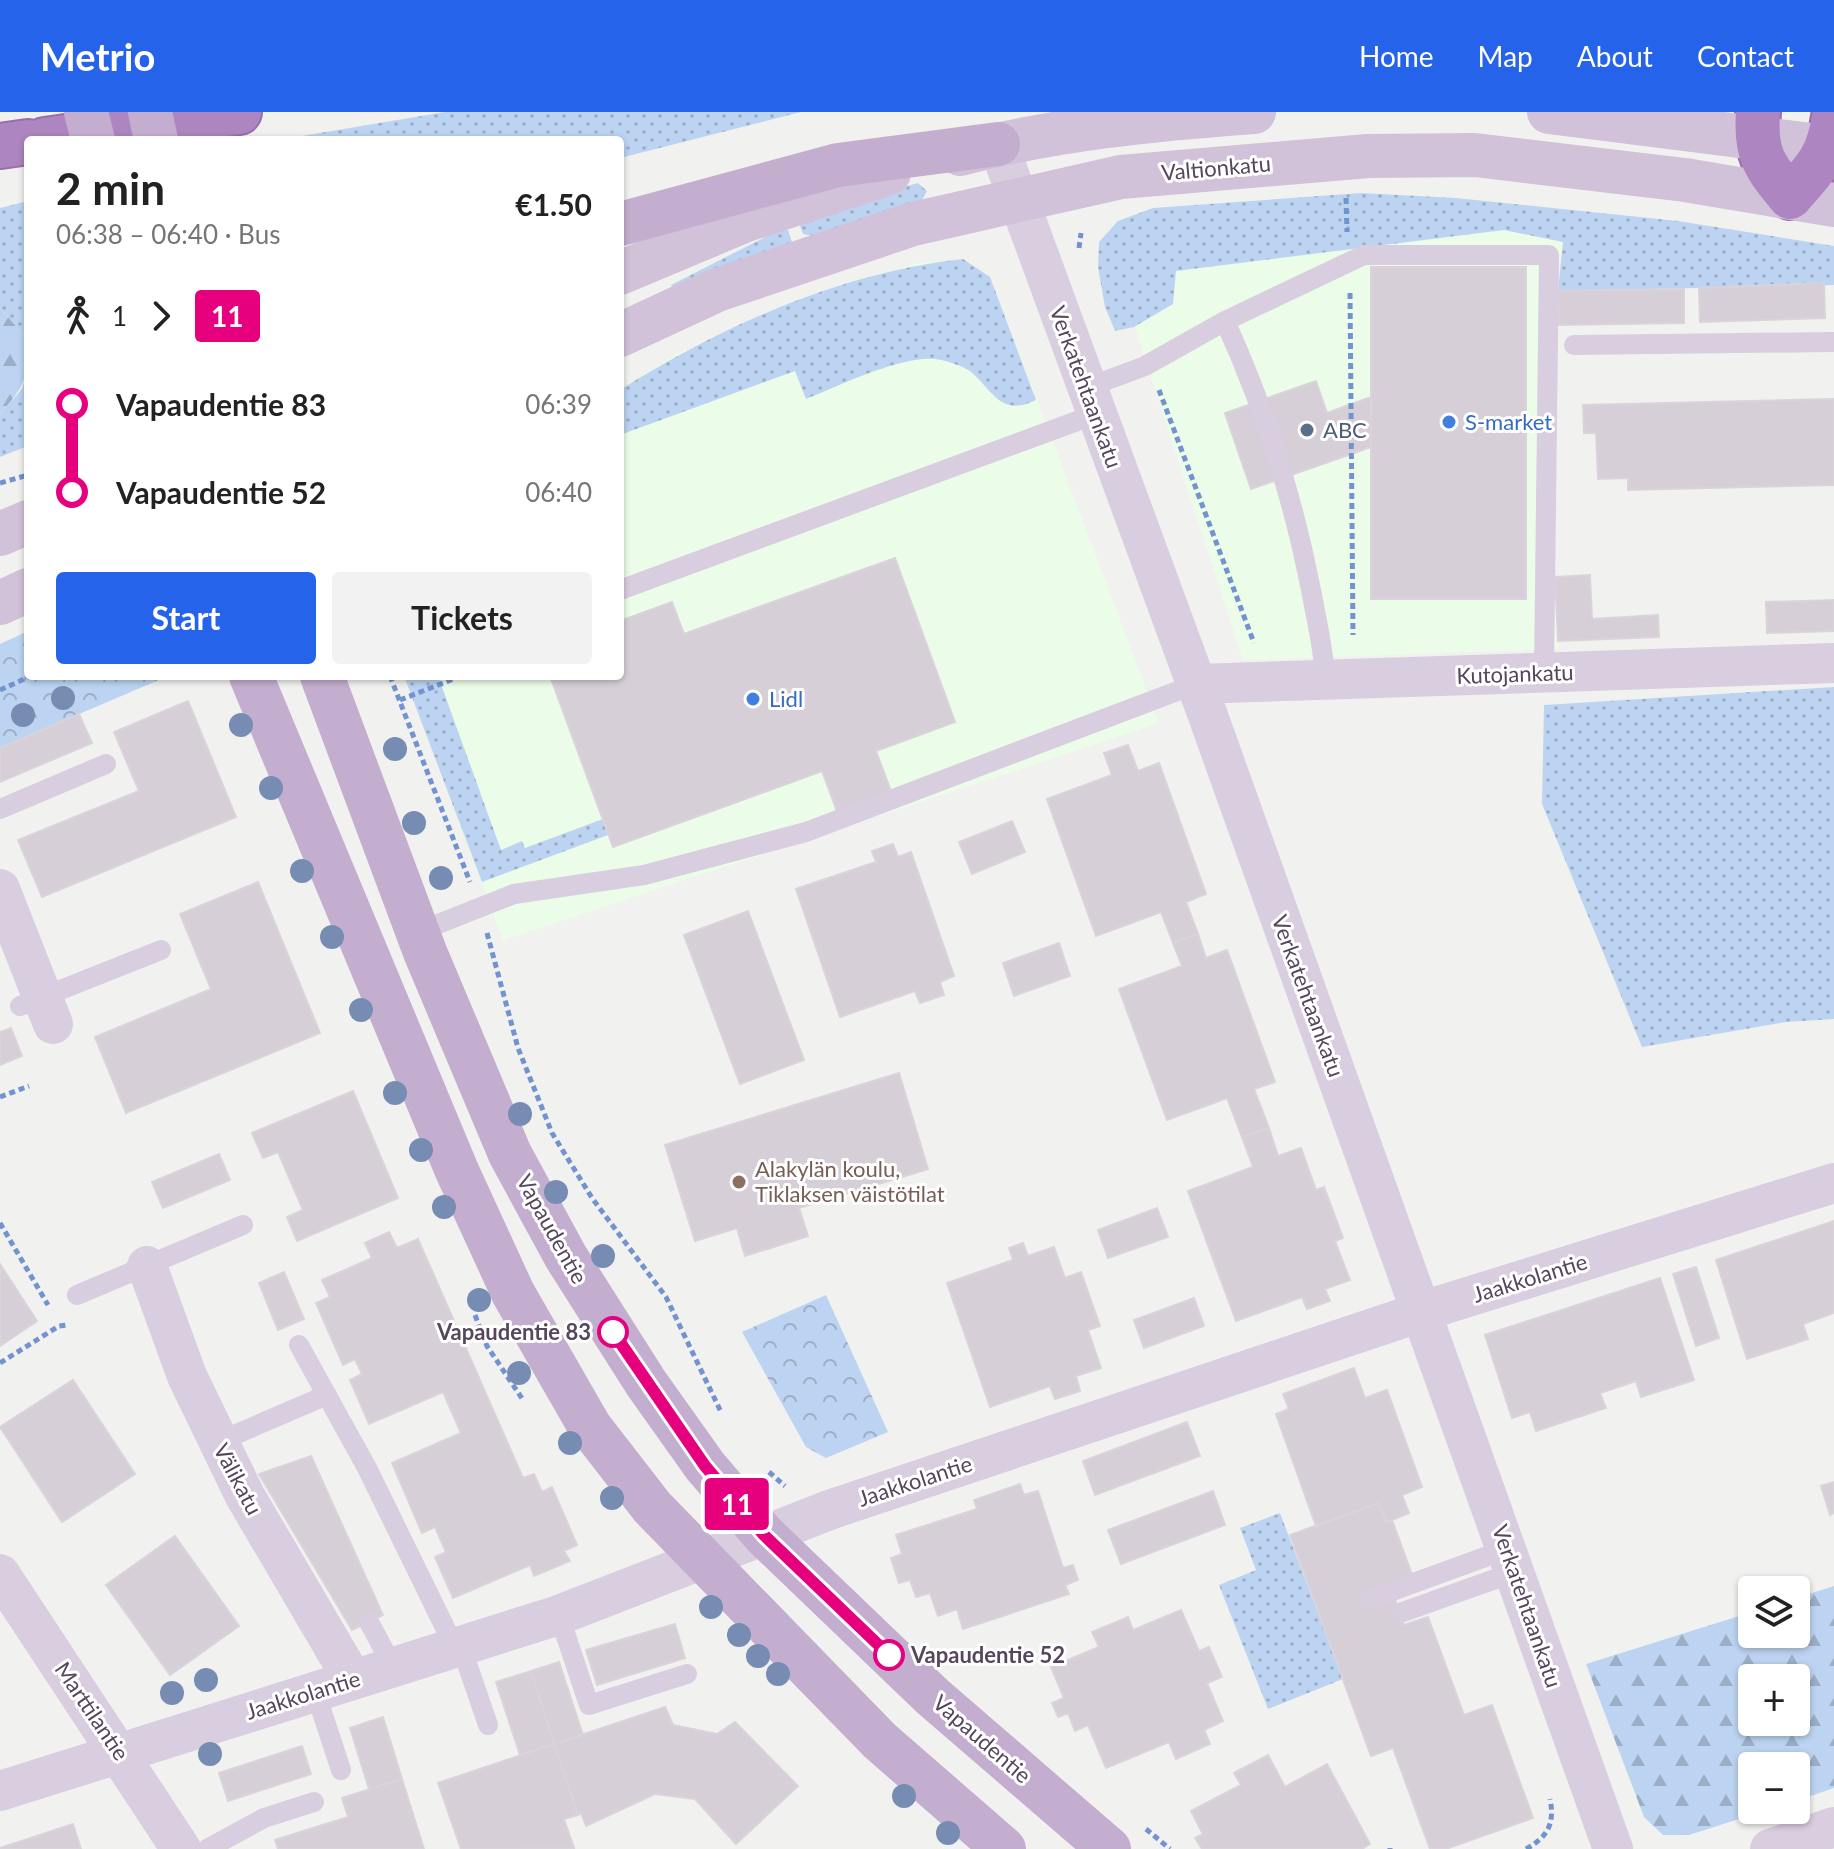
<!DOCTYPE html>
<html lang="en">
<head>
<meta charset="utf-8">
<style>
	:root { --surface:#fff; --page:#f2f2f2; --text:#222; --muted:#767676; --accent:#2563eb }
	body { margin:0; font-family:Lato,sans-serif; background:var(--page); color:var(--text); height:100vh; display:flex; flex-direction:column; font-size:30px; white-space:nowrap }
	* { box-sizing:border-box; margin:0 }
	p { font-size:26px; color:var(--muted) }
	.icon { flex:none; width:44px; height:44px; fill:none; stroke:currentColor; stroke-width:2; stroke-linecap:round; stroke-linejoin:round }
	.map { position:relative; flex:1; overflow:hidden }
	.sheet { position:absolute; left:24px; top:24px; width:600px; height:544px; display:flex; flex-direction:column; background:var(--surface); border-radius:8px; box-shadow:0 2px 6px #0004 }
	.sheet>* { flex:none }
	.badge { padding:0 16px; border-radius:6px; font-size:28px; line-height:52px }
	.tools { position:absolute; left:1738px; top:1464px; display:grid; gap:16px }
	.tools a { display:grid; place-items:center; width:72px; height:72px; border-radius:8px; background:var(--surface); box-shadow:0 2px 6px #0004; font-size:40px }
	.map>.badge { position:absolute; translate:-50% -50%; box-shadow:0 0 0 4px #fff }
	.legs { display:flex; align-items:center; gap:12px; height:88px; padding:0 32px; font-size:26px }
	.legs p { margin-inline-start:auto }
	.summary { display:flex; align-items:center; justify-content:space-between; height:136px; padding:0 32px }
	h1 { font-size:44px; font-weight:700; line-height:60px }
	.primary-button { display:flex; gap:16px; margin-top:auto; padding:16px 32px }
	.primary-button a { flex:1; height:92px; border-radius:8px; background:var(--accent); color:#fff; font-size:32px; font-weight:700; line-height:92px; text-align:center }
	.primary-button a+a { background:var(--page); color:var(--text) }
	ul { padding:0 32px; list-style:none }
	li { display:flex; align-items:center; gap:28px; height:88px; font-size:30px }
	li i { display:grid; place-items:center; width:12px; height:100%; margin:0 10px; background:currentColor }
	li i::after { content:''; width:20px; height:20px; margin:-10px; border:6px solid; border-radius:50%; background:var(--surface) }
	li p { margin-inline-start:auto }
	li:first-child i { background:linear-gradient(#0000 50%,currentColor 0) }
	li:last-child i { background:linear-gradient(currentColor 50%,#0000 0) }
	header { display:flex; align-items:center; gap:48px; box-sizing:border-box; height:112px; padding:0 40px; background:var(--accent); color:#fff }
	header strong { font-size:38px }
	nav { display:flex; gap:44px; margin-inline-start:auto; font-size:28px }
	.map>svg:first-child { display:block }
	.commercial { fill:#ebfde8 }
	.grass { fill:url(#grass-dots) }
	.forest { fill:url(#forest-firs); fill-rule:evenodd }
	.park { fill:url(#park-crowns) }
	.building { fill:#d6cfd7; stroke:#dad3db; stroke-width:2 }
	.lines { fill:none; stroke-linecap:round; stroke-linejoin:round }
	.highway-casing { stroke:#9970ab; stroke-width:48 }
	.path { stroke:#7392d0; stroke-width:5; stroke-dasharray:6 4; stroke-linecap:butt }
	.lane { stroke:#d9cde0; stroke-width:20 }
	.street { stroke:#d9cde0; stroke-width:40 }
	.secondary { stroke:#d1c1d9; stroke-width:44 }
	.primary { stroke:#c4aecf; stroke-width:44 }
	.highway { stroke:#ad85c0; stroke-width:44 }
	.primary-bridge { stroke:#c4aecf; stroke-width:44 }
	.tree { fill:#778cb3 }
	.line-1-casing { stroke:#fff; stroke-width:18 }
	.line-1 { stroke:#e6007e; stroke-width:12 }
	.shop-dot { fill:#3f7fe0; stroke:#fff; stroke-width:3 }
	.service-dot { fill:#5c6f8a; stroke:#fff; stroke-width:3 }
	.education-dot { fill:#8d6e63; stroke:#fff; stroke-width:3 }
	.stop-1-dot { fill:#fff; stroke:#e6007e; stroke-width:4 }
	.labels { text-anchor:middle; stroke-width:6; stroke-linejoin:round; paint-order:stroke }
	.street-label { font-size:22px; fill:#55465d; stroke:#fff }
	.shop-label { font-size:22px; fill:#366cbe; stroke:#fff; text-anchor:start }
	.service-label { font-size:22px; fill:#4e5e75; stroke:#fff; text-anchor:start }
	.education-label { font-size:22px; fill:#785e54; stroke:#fff; text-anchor:start }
	.stop-label { font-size:22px; font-weight:bold; fill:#55465d; stroke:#fff; text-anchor:end }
</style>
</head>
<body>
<header>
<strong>Metrio</strong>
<nav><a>Home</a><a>Map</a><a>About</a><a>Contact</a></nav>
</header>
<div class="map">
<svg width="1834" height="1737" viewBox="0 0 1834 1737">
	<defs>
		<pattern id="grass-dots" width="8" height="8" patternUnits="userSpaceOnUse" patternTransform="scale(2)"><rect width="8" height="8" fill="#bcd4f1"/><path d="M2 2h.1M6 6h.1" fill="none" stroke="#9caec6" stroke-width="1.8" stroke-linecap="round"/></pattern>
		<pattern id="forest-firs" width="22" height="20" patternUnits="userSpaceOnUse" patternTransform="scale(2)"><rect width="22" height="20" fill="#bcd4f1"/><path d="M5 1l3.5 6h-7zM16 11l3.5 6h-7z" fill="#9caec6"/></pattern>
		<pattern id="park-crowns" width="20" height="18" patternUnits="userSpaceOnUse" patternTransform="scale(2)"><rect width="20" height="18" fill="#bcd4f1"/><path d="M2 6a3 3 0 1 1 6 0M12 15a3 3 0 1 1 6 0" fill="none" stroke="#9caec6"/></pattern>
	</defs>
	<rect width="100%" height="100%" fill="#f1f2ef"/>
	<path class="commercial" d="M1504 118 1563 130 1558 161 1555 465 1559 537 1243 548 1121 172 1168 147Z
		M963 147 990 165 1159 611 503 828 405 564H620V278L677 242 797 190 915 152Z"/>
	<path class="grass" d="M445 0H801L620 46V28H278Z
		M918 71 927 79 921 90 814 124 803 122 799 111 821 98Z
		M1361 81 1456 86 1678 109 1834 134V173L1558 179 1563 130 1504 118 1176 159 1173 192 1134 215 1115 219 1105 195 1098 155 1099 130 1118 109 1153 96Z
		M28 89V228L0 196V96Z
		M781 117 788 118 792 130 675 178 671 173Z
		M963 147 990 165 1036 288C1000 306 992 277 970 259 963 254 949 250 941 248 907 240 839 274 806 287L795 259 620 323V278C721 214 843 160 963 147Z
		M28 259V334L0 345V302L22 277Z
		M404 564H438L501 738 522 729 525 736 603 707 608 723 482 770Z
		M1834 575V907L1786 910 1642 935 1542 692 1544 593Z
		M1280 1401 1343 1567 1268 1597 1219 1473 1256 1458 1240 1416Z"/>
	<path class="forest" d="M0 196 28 228C28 266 25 274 0 302Z
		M1834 1474V1676L1796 1689V1654H1752V1698H1767L1689 1723H1663L1644 1705 1586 1552 1752 1500V1522H1796V1486ZM1752 1566H1796V1610H1752Z"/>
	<path class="park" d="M28 519V564H168L0 636V532Z
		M826 1183 888 1320 826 1346 806 1335 742 1220Z"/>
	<path class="building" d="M1371 155H1526V487H1371Z
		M1824 171 1825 206 1700 210 1699 176Z
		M1684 177V211L1559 213 1558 179Z
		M1316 269 1327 301 1371 285V335L1251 377 1225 301Z
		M1834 287V373L1628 378V366L1598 367 1596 321H1584L1583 293Z
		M895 446 955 610 876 639 892 682 838 702 822 659 613 735 550 564H620V509L672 490 684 522Z
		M1590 463 1592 507 1658 503 1659 525 1558 529 1555 465Z
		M1834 488V519L1767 521 1766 490Z
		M188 589 236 705 42 785 18 728 139 679 114 620Z
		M79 602 92 631 0 670V636Z
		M1128 633 1138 659 1159 651 1206 782 1186 790 1198 822 1173 831 1161 800 1096 824 1047 687 1112 663 1104 641Z
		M1012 709 1025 740 972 762 959 730Z
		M893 732 898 745 911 740 954 864 940 870 944 883 920 891 915 879 840 905 796 777 876 750 872 739Z
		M258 770 320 921 126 1001 95 925 211 877 180 802Z
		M748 799 804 948 740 972 684 823Z
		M1198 822 1206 846 1227 838 1275 970 1254 977 1269 1016 1242 1025 1227 986 1167 1008 1119 877 1182 854 1173 831Z
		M1059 831 1070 864 1014 884 1003 851Z
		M11 916 22 944 0 953V920Z
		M899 961 928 1057 799 1096 808 1124 745 1144 737 1116 695 1129 665 1033Z
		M353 979 398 1086 297 1129 287 1105 303 1098 278 1040 263 1046 252 1021Z
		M1269 1016 1278 1044 1301 1036 1316 1078 1324 1075 1343 1126 1335 1129 1350 1168 1325 1177 1330 1189 1307 1197 1302 1185 1236 1209 1188 1079 1253 1055 1242 1025Z
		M219 1042 230 1068 163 1096 152 1070Z
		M1157 1096 1168 1125 1108 1146 1098 1118Z
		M1834 1109V1201L1803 1212 1808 1227 1747 1247 1716 1148Z
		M389 1120 397 1136 418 1127 523 1366 534 1362 542 1380 552 1375 577 1433 564 1439 570 1449 534 1464 530 1453 453 1486 435 1445 446 1440 435 1415 422 1421 392 1351 461 1321 443 1280 369 1312 350 1268 362 1262 355 1247 343 1253 316 1191 330 1185 322 1168 372 1146 365 1131Z
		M1023 1131 1028 1144 1054 1135 1065 1166 1081 1160 1100 1214 1088 1218 1101 1256 1076 1264 1080 1279 1055 1287 1050 1274 990 1295 947 1171 1013 1148 1009 1136Z
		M0 1152 37 1209 0 1234Z
		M1696 1155 1719 1226 1696 1234 1673 1162Z
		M284 1160 304 1207 278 1218 259 1171Z
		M1660 1166 1694 1268 1641 1285 1636 1269 1600 1281 1606 1296 1536 1319 1530 1300 1512 1306 1485 1223Z
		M1194 1186 1204 1214 1144 1236 1134 1208Z
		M1354 1256 1365 1286 1387 1278 1422 1375 1402 1383 1409 1401 1392 1408 1386 1410 1379 1391 1316 1414 1276 1302 1289 1297 1283 1282Z
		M73 1268 135 1362 62 1410 0 1315Z
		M1187 1310 1200 1344 1095 1383 1083 1349Z
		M311 1344 383 1503 352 1518 259 1362Z
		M1834 1370V1401L1830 1403 1821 1374Z
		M1020 1372 1024 1383 1038 1379 1063 1456 1073 1453 1078 1468 1065 1473 1069 1482 963 1517 957 1497 938 1504 930 1481 916 1485 910 1468 899 1471 891 1446 902 1442 896 1423 977 1397 974 1388Z
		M1213 1379 1225 1413 1121 1452 1108 1418Z
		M1379 1391 1386 1410 1392 1408 1418 1479 1395 1487 1404 1513 1428 1505 1464 1603 1492 1593 1533 1706 1446 1737H1430L1393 1636 1371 1644 1290 1423Z
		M175 1424 239 1514 170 1563 106 1473Z
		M1181 1498 1199 1539 1209 1535 1222 1565 1207 1571 1223 1609 1204 1618 1210 1632 1176 1647 1169 1630 1106 1656 1088 1613 1075 1619 1068 1601 1058 1605 1052 1591 1064 1586 1051 1555 1099 1535 1092 1520 1128 1505 1133 1518Z
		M675 1512 685 1546 597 1573 586 1538Z
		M559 1550 583 1623 554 1632 531 1559Z
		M531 1559 554 1632 520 1643 496 1570Z
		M665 1595 673 1613 717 1622 735 1610 798 1674 736 1732 695 1687 655 1682 586 1714 581 1701 578 1703 554 1632Z
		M383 1605 402 1667 369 1677 350 1616Z
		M554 1632 578 1703 564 1707 574 1736 461 1737 438 1671Z
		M302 1634 311 1662 228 1689 219 1661Z
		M1268 1643 1285 1675 1327 1652 1370 1732 1362 1737H1202L1195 1726 1203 1722 1191 1699 1241 1673 1234 1661Z
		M402 1667 424 1737H278L275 1728 348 1705 342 1686Z
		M73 1712 81 1737H0V1736Z"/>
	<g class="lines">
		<defs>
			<path id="highway" d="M1758 0C1755 42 1764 54 1790 85 1816 56 1828 45 1834 5
				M45 28 239 0
				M0 34 28 30"/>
		</defs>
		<use href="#highway" class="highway-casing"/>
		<path class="path" d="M1346 86 1347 120
			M1079 136 1081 121
			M1350 181 1353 523
			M1159 278 1254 531
			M0 371 28 363
			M390 564 470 770
			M0 578 31 564
			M400 588 461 564
			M487 821 518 936 552 1021 592 1086 666 1185 721 1300
			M0 985 29 974
			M0 1111 48 1193
			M475 1203 487 1234 523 1288
			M0 1251 59 1214 68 1213
			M769 1360 785 1374
			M1146 1717 1170 1737
			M1390 1736V1737
			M1526 1737C1548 1725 1555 1711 1550 1687"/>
		<path class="lane" d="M1225 209 1364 143H1549L1544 561
			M1574 233 1834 230
			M1086 276 1145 254 1225 209C1264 295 1294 389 1312 483 1317 511 1324 538 1325 567
			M620 478 1096 302
			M0 697 106 652
			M418 820 514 782 644 763 806 720 1196 572
			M20 894 161 838
			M77 1183 243 1113
			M299 1233 367 1356 455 1536
			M218 1330 327 1283
			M1370 1487 1507 1437
			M1400 1501 1515 1460
			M559 1503 589 1593 687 1562
			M369 1510 393 1555
			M461 1534 488 1613
			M315 1579 341 1658
			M207 1737 264 1706 314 1690"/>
		<path class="street" d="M998 32 1207 601 1613 1737
			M1196 572 1834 551
			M0 777 53 912
			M147 1154 187 1264 245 1384 353 1568
			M0 1462 181 1737
			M0 1679 559 1503 832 1397 1442 1193 1834 1071
			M1770 1737 1834 1715"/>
		<path class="secondary" d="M1549 0 1834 36
			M960 42C1055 17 1156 7 1254 0
			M620 161 746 108 889 61
			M620 223 717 178 913 112 1121 65 1368 44 1475 43 1685 68 1834 93
			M0 422 28 410
			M0 491 28 478"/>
		<path class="primary" d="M620 112 838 53 998 32
			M251 564 457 1059 513 1181 590 1315 652 1395 880 1629 1004 1737
			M322 564 425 840 510 1042 566 1145 646 1271 705 1354 764 1423 933 1585 1109 1737"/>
		<use href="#highway" class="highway"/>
		<path class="primary-bridge" d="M86 0 93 28
			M150 0 156 28"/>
	</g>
	<g class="tree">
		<circle cx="63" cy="586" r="12"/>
		<circle cx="23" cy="603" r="12"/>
		<circle cx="241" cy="613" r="12"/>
		<circle cx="395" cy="637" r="12"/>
		<circle cx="271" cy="676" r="12"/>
		<circle cx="414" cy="711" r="12"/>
		<circle cx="302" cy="759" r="12"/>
		<circle cx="441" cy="766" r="12"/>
		<circle cx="332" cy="825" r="12"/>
		<circle cx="361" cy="898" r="12"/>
		<circle cx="395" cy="981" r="12"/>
		<circle cx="520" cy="1002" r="12"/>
		<circle cx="421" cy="1038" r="12"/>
		<circle cx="556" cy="1080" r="12"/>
		<circle cx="444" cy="1095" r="12"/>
		<circle cx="603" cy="1144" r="12"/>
		<circle cx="479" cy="1188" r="12"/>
		<circle cx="519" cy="1261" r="12"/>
		<circle cx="570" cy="1331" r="12"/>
		<circle cx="612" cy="1386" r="12"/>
		<circle cx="711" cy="1495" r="12"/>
		<circle cx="739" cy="1523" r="12"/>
		<circle cx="758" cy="1544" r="12"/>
		<circle cx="778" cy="1562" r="12"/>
		<circle cx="206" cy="1568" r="12"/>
		<circle cx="172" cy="1581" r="12"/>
		<circle cx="210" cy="1642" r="12"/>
		<circle cx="904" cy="1684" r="12"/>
		<circle cx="948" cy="1721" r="12"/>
	</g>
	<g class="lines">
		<defs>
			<path id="line-1" d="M613 1220 705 1354 764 1423 889 1543"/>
		</defs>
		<use href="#line-1" class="line-1-casing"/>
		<use href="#line-1" class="line-1"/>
	</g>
	<g class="shop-dot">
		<circle cx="1449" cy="310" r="8"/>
		<circle cx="753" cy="587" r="8"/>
	</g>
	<circle class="service-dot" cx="1307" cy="318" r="8"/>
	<circle class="education-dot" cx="739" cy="1070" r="8"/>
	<g class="stop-1-dot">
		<circle cx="613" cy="1220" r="14"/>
		<circle cx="889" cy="1543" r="14"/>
	</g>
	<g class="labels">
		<g class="street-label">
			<text transform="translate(1216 56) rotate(-5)" y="8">Valtionkatu</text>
			<text transform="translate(1086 275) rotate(70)" y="8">Verkatehtaankatu</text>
			<text transform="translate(1515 562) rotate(-2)" y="8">Kutojankatu</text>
			<text transform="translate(1308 884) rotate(70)" y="8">Verkatehtaankatu</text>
			<text transform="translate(552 1117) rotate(61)" y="8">Vapaudentie</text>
			<text transform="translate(1530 1166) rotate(-17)" y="8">Jaakkolantie</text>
			<text transform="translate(238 1367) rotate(62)" y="8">Välikatu</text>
			<text transform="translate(915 1369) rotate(-18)" y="8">Jaakkolantie</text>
			<text transform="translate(1527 1494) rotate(71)" y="8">Verkatehtaankatu</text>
			<text transform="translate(303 1583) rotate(-17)" y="8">Jaakkolantie</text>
			<text transform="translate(92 1599) rotate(56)" y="8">Marttilantie</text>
			<text transform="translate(982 1627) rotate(41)" y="8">Vapaudentie</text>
		</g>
		<g class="shop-label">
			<text x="1465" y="318">S-market</text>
			<text x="769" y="595">Lidl</text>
		</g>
		<g class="service-label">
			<text x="1323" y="326">ABC</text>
		</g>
		<g class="education-label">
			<text x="755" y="1065">Alakylän koulu,<tspan x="755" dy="25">Tiklaksen väistötilat</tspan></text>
		</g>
		<g class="stop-label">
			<text x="591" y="1228">Vapaudentie 83</text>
			<text x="911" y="1551" text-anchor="start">Vapaudentie 52</text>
		</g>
	</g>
</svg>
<div class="tools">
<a><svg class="icon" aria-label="layers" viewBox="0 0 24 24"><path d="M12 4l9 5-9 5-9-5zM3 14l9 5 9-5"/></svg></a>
<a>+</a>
<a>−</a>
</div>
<b class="badge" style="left:737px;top:1392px;background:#e6007e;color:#fff">11</b>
<section class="sheet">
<div class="summary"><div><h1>2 min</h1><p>06:38 – 06:40 · Bus</p></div><b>€1.50</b></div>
<div class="legs"><svg class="icon" aria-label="walk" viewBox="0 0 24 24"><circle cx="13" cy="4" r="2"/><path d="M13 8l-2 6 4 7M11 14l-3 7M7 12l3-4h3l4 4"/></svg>1<svg class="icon" aria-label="forward" viewBox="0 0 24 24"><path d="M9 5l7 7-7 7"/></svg><b class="badge" style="background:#e6007e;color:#fff">11</b></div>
<ul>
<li><i style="color:#e6007e"></i><b>Vapaudentie 83</b><p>06:39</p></li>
<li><i style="color:#e6007e"></i><b>Vapaudentie 52</b><p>06:40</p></li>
</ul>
<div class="primary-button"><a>Start</a><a>Tickets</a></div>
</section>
</div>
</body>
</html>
